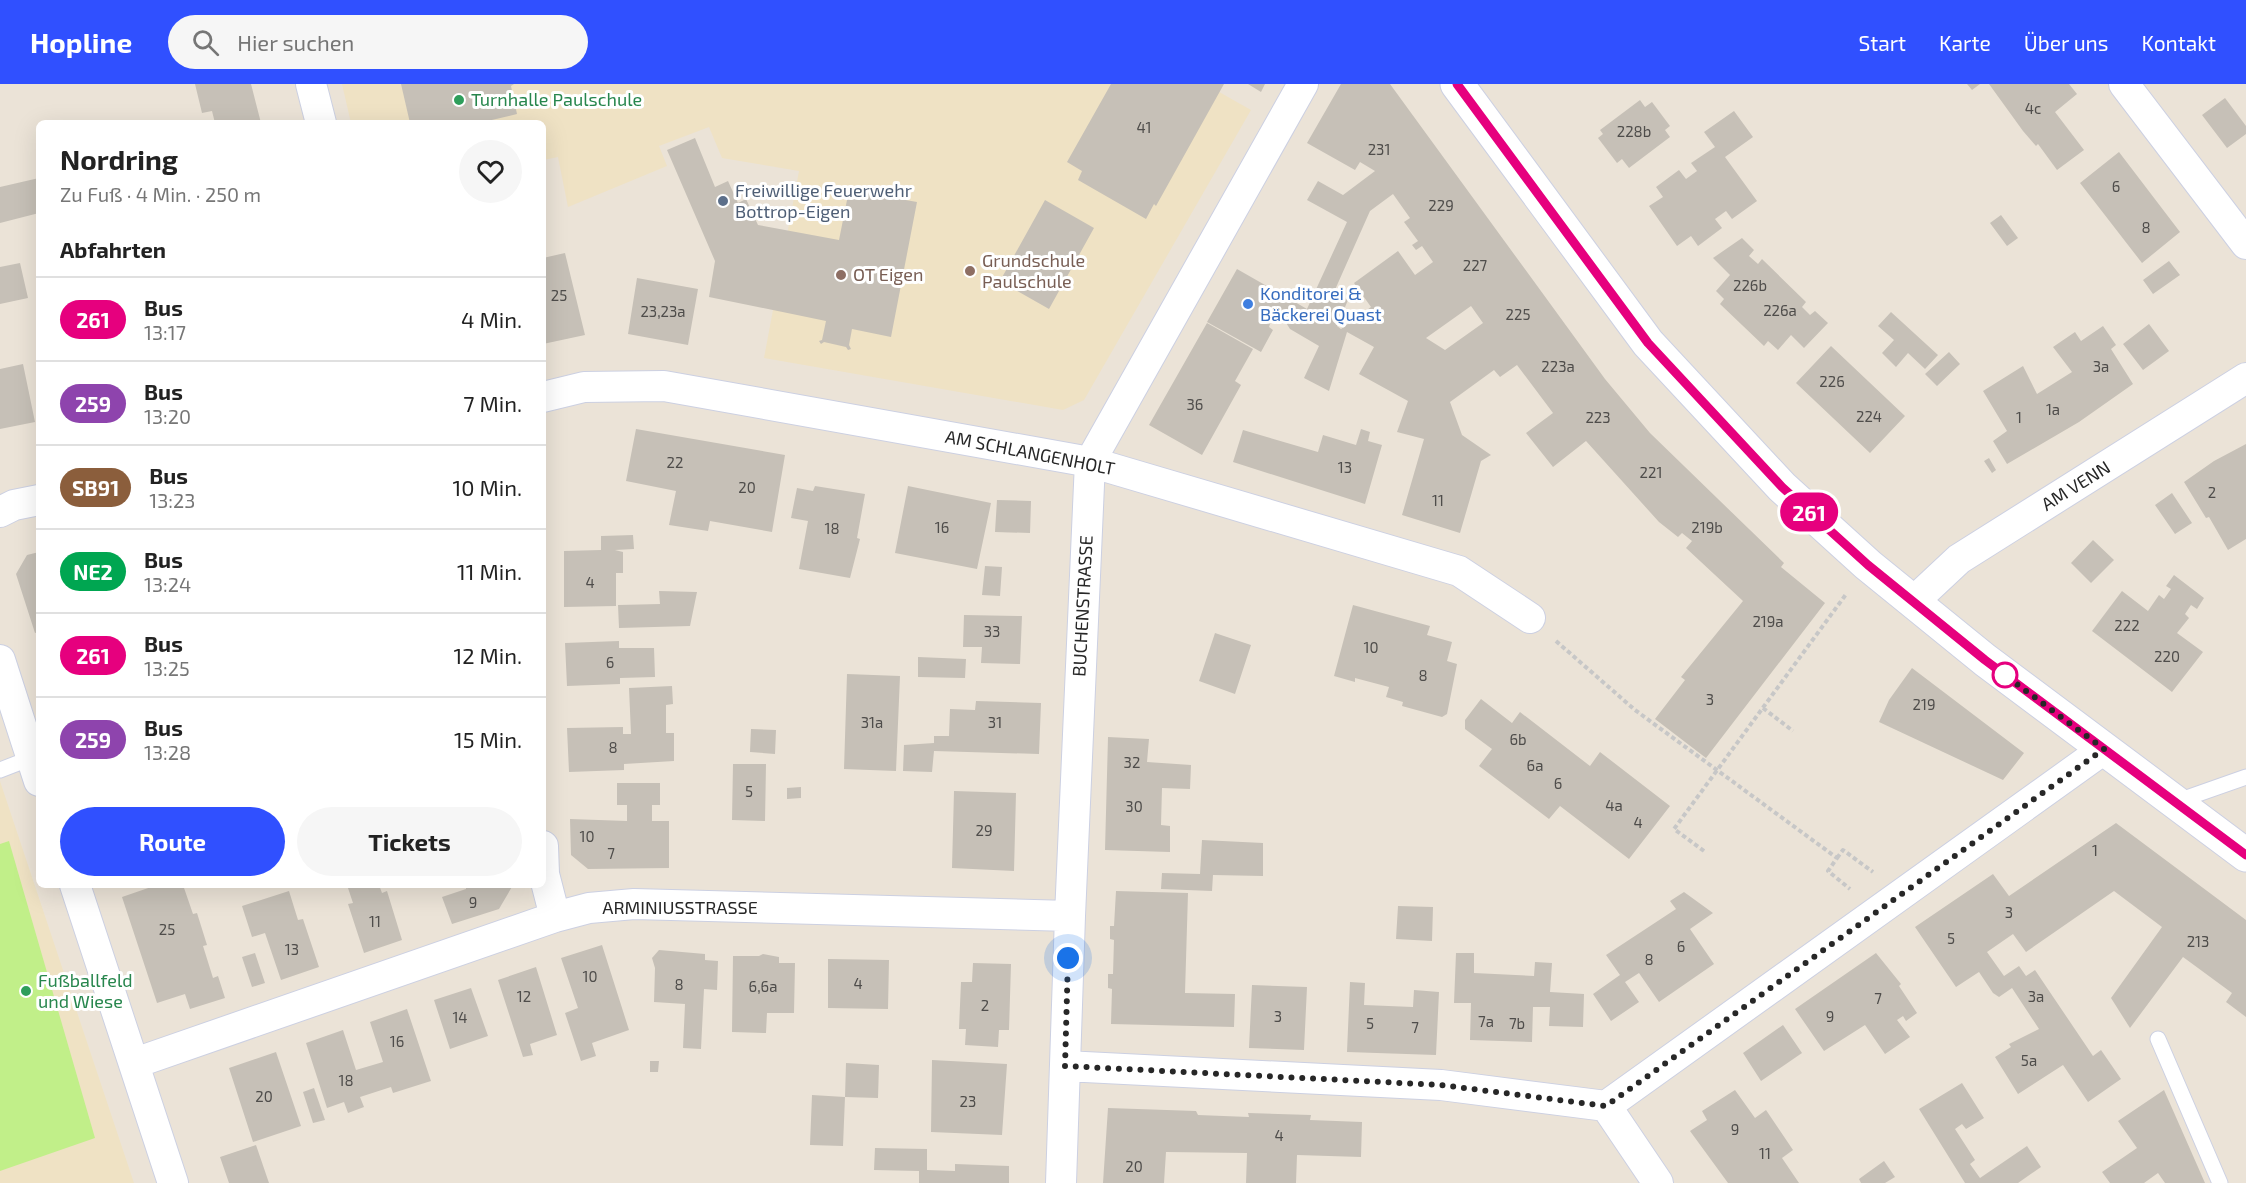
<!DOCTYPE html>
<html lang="de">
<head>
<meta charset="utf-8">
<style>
	:root { --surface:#fff; --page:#f6f6f6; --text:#222; --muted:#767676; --line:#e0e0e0; --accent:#3050ff }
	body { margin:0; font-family:"Exo 2",sans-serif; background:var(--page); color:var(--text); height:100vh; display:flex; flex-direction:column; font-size:22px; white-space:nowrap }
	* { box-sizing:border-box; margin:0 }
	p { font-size:20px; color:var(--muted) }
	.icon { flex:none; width:33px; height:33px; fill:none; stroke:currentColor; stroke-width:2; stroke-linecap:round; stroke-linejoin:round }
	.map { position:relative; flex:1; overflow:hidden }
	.drawer { position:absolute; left:36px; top:36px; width:510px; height:768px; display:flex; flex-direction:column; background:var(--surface); border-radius:9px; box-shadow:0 6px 24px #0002 }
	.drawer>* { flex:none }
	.badge { padding:0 12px; border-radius:20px; font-size:21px; line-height:39px }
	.you { position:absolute; width:30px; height:30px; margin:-15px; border:4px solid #fff; border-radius:50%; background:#1a73e8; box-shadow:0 0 0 9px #1a73e833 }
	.map>.badge { position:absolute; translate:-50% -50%; box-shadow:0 0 0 3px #fff }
	h2 { padding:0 24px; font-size:22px; line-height:54px }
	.round { display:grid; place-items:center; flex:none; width:63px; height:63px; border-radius:32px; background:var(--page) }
	.summary { display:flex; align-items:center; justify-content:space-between; height:102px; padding:0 24px }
	h1 { font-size:28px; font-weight:700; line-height:45px }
	.cta { display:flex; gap:12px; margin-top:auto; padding:12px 24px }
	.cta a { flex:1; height:69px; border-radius:36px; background:var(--accent); color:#fff; font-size:24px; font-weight:700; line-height:69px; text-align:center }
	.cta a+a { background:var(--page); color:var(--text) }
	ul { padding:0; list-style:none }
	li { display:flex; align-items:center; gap:18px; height:84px; padding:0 24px; border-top:2px solid var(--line) }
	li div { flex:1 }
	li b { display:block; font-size:22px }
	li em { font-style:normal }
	li .badge { min-width:66px; font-weight:700; text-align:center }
	header { display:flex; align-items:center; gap:36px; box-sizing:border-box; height:84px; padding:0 30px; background:var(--accent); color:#fff }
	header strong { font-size:28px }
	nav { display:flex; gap:33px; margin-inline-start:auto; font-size:21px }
	.search { width:420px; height:54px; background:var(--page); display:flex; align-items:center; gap:15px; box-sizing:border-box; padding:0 21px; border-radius:33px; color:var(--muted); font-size:22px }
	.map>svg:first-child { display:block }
	.education { fill:#efe2c4 }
	.pitch { fill:#c1ef89 }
	.building { fill:#c6c0b7; fill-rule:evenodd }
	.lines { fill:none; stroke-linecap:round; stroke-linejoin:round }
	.lane-casing { stroke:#ccd0e2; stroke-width:17 }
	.street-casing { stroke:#ccd0e2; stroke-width:32 }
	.secondary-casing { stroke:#ccd0e2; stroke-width:35 }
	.path { stroke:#c7c7c7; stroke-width:4; stroke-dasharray:4.5 3; stroke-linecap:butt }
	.lane { stroke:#fff; stroke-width:15 }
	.street { stroke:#fff; stroke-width:30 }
	.secondary { stroke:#fff; stroke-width:33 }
	.line-casing { stroke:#fff; stroke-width:14 }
	.line { stroke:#e6007e; stroke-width:9 }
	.walk { stroke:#272727; stroke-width:6; stroke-dasharray:0 10.8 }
	.leisure-dot { fill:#2e9e5b; stroke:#fff; stroke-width:2 }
	.service-dot { fill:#5c6f8a; stroke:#fff; stroke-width:2 }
	.education-dot { fill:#8d6e63; stroke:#fff; stroke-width:2 }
	.shop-dot { fill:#3f7fe0; stroke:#fff; stroke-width:2 }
	.stop-dot { fill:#fff; stroke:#e6007e; stroke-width:3 }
	.labels { text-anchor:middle; stroke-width:6; stroke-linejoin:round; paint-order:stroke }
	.number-label { font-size:15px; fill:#4f4d4b }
	.leisure-label { font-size:18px; fill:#27864d; stroke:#fff; text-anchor:start }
	.service-label { font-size:18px; fill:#4e5e75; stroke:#fff; text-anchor:start }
	.education-label { font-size:18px; fill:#785e54; stroke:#fff; text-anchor:start }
	.shop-label { font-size:18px; fill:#366cbe; stroke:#fff; text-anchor:start }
	.street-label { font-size:18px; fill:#272727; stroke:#fff }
</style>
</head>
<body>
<header>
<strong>Hopline</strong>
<div class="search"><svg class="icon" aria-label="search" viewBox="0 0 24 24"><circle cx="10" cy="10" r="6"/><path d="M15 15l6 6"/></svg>Hier suchen</div>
<nav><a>Start</a><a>Karte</a><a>Über uns</a><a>Kontakt</a></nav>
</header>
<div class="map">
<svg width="2246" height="1099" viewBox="0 0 2246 1099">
	<rect width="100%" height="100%" fill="#ebe3d7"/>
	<path class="education" d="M342 0H1205L1251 26 1084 316 1063 326 764 274 799 87 722 74 709 43 659 62 667 82 568 123 558 73 543 76V39H351Z
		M0 697 134 1099H0Z"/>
	<path class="pitch" d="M9 757 95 1054 0 1087V760Z"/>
	<path class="building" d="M195 0H251L261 39H215L212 27 202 29Z
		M401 0H514L511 2 517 30 479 39H410Z
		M1111 0H1224L1156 122 1154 120 1146 135 1078 96 1082 87 1067 78Z
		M1248 0H1265L1261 8Z
		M1341 0H1390L1605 295 1650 349 1784 479 1781 483 1825 519 1706 674 1655 635 1685 596 1681 593 1743 517 1686 464 1692 457 1682 449 1678 453 1659 438 1586 357 1553 383 1526 349 1553 329 1517 281 1500 293 1494 286 1450 318 1462 351 1491 371 1481 377 1460 449 1402 431 1424 355 1397 348 1408 317 1359 290 1374 263 1347 248 1329 307 1304 294 1319 262 1290 245 1283 234 1274 228 1269 243 1273 246 1261 268 1207 238 1237 185 1307 225 1347 138 1307 116 1318 97 1343 111 1375 87 1360 78 1355 86 1307 59ZM1393 110 1410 134 1404 138 1418 157 1412 161 1416 166 1422 162 1433 178 1415 191 1398 167 1354 199 1371 223 1341 245 1337 242 1348 216 1334 208 1370 127ZM1471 222 1483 239 1445 266 1426 254Z
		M1967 0H1980L1972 6Z
		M1989 0H2069L2077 10 2055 28 2084 66 2057 86 2038 60 2036 62 2023 47Z
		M2225 14 2246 42V50L2227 64 2202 31Z
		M1640 16 1645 23 1652 18 1670 42 1665 46 1670 53 1629 84 1622 75 1617 79 1598 54 1603 50 1600 46Z
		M1734 27 1753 53 1725 73 1757 117 1732 135 1726 127 1715 135 1722 144 1698 162 1691 152 1677 162 1649 122 1663 113 1656 103 1679 86 1686 95 1697 87 1691 79 1715 63 1704 48Z
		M695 54 715 103 728 97 738 119 746 115 758 141 839 156 849 106 917 118 891 253 852 245 849 261 851 265 848 266 846 263 824 258 821 260 819 257 822 256 826 237 709 213 715 177 667 66Z
		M2119 68 2180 148 2142 179 2080 99Z
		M39 94V129L0 139V103Z
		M1045 116 1094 144 1049 225 1000 197Z
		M2001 131 2018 154 2007 162 1990 139Z
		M1742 154 1754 166 1749 172 1758 180 1762 175 1806 218 1802 223 1810 231 1815 227 1828 239 1804 264 1791 251 1778 266 1768 257 1764 262 1720 220 1724 215 1716 207 1730 191 1713 174Z
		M565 169 585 251 543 260V174Z
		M2169 177 2180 191 2153 210 2143 196Z
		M20 179 28 214 0 220V183Z
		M637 194 698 205 688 261 628 250Z
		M1891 228 1938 271 1925 285 1908 269 1896 283 1882 269 1894 256 1878 242Z
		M1207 239 1253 265 1235 297 1241 301 1202 371 1149 341Z
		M2149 240 2169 267 2143 286 2123 260Z
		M2103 242 2116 261 2111 265 2133 300 2079 338 2007 380 1993 357 2007 347 1983 307 2023 282 2037 310 2072 288 2053 263 2075 248 2081 257Z
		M1831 262 1905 332 1870 369 1796 299Z
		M1949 268 1960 280 1937 302 1925 290Z
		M23 280 35 338 0 345V285Z
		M636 345 785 371 772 448 710 437 708 447 669 441 676 407 626 397Z
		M1361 345 1370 348 1368 357 1382 361 1365 420 1233 378 1243 346 1318 368 1323 351 1356 361Z
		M2246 360V455L2228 466 2209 433 2206 434 2184 398 2214 377Z
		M1989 374 1996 386 1992 389 1984 377Z
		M815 402 865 410 857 454 860 455 850 494 799 485 808 437 791 434 797 404 813 407Z
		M908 402 991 419 977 485 895 469Z
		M2172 409 2192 439 2175 450 2155 421Z
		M997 416 1031 417 1030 449 995 448Z
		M633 451 634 465 615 466 623 468V489H616V522L564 523V467L601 466V452Z
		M2093 456 2114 476 2091 499 2071 479Z
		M39 468V548L35 549 16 490 27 471Z
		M985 482 1002 483 1000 512 982 511Z
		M2174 491 2204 514 2197 525 2191 521 2185 530 2189 534 2177 549 2203 568 2172 608 2092 547 2122 507 2148 527 2159 511 2164 515 2171 505 2166 502Z
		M659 507 697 508 690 542 619 544 618 521 660 520Z
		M1353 521 1430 542 1427 551 1452 558 1447 577 1457 580 1447 630 1442 633 1402 622 1403 618 1386 613 1389 603 1355 594V598L1334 592Z
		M964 531 1022 532 1020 580 981 579 982 563H963Z
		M1215 549 1251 561 1235 610 1199 597Z
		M619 557V564H654L655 593 620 594V600L567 602 565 559Z
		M918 573 966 575 965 594 918 593Z
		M1912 584 2024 669 2003 696 1879 638 1889 616Z
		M847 590 900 592 896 687 844 685Z
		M672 602 673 620 666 621V649H674V677L624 680V686L569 688 567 644 623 643V650H631L629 604Z
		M1481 615 1512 639 1520 628 1590 682 1600 668 1670 722 1629 775 1560 722 1549 735 1479 682 1492 665 1465 645V636Z
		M976 617 1041 619 1039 670 934 667 932 688 903 687 904 661 934 659V652H949L950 625 975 626Z
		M751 645 776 646 775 670 750 668Z
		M1108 653 1149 655 1147 678 1191 681 1190 705 1162 704 1161 741 1170 742V768L1105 766Z
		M733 680H766L765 737 732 736Z
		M617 699H660V721H652V737H669V784L588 785 571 771 570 735 627 737V721H617Z
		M801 703V714L787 715V704Z
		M954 707 1016 709 1014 787 952 784Z
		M2116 739 2246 836V933L2226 918 2232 909 2183 873 2130 944 2111 914 2162 843 2114 807 2026 868 2013 850 1987 868 2004 892 2019 882 2026 892 2035 886 2093 972 2101 966 2121 995 2088 1018 2063 981 2018 1010 1995 973 2011 963 2009 960 2039 945 2012 904 1999 913 1993 909 1979 888 1956 903 1915 843 1993 790 2009 812Z
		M1202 756 1263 759V792L1213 791 1212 807 1161 805 1162 789 1200 790Z
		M157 801H183L193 830 197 829 207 861 203 862 213 894 218 892 225 914 190 925 185 910 157 919 122 813Z
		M347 801H379L382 809 387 807 402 856 364 869 348 820 353 819Z
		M466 801H513L499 825 452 840 442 813 466 805Z
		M289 807 298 836 303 835 319 883 281 896 265 849 252 853 242 822Z
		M1116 807 1188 809 1185 909 1235 910 1234 943 1111 940 1112 905 1108 904V890H1113L1114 856 1110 855V842H1114Z
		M1684 808 1713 829 1690 845 1714 880 1659 918 1639 889 1625 898 1639 918 1611 937 1593 910 1620 891 1606 871 1676 825 1670 817Z
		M1398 822 1433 823 1432 857 1396 855Z
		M602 861 629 946 592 959 596 972 581 977 565 929 578 924 561 874Z
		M659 866 705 870V876L718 877 717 906 704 905 701 965 683 964 685 920 654 918 655 884 652 874Z
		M255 869 265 899 252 903 242 873Z
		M1456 869H1474V889L1534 892 1535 878 1552 879 1550 908 1584 910 1583 943 1549 942 1550 923H1533L1532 958 1470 956 1471 919H1454Z
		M1876 869 1901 900 1899 902 1917 929 1906 937 1903 932 1897 936 1910 953 1885 970 1865 941 1824 967 1795 925Z
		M763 870 779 873V879H795L794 929H767L766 949 732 948 733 872H759Z
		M828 875 889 876 888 925 828 924Z
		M973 879 1011 880 1009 946H999L998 963 965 961 966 945H959L961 898H972Z
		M536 883 557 951 530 960 533 971 523 973 498 896Z
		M1350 898 1365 899 1364 921 1413 923 1414 906 1439 908 1436 971 1347 968Z
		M1252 901 1307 903 1304 966 1249 964Z
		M471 904 488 952 450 965 434 916Z
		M407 925 431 997 393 1009 391 1003 360 1013 364 1023 348 1029 344 1018 327 1024 306 959 343 946 356 986 383 978 370 938Z
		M1783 941 1802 969 1761 997 1743 969Z
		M276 968 301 1042 253 1058 229 984Z
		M932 976 1007 980 1002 1051 931 1048Z
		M650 977H659L658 988H650Z
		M846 979 879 981 878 1014 845 1013 843 1062 810 1061 812 1011 845 1013Z
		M1962 999 1984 1034 1966 1045 1962 1040 1955 1045 1975 1076 1970 1080 1980 1094 2027 1062 2041 1083 2018 1099H1965L1919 1025Z
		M314 1004 325 1036 313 1039 303 1008Z
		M1735 1006 1755 1034 1766 1026 1793 1066 1782 1074 1799 1099H1728L1690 1047 1707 1036 1702 1027Z
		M2164 1006 2205 1099H2165L2158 1089 2144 1099H2110L2102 1088 2137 1064 2118 1037Z
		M1108 1024 1196 1027 1198 1031 1249 1033 1248 1029 1311 1031 1310 1036 1362 1038 1361 1073 1297 1071 1296 1099H1246L1247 1069 1166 1068 1164 1099H1103Z
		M256 1061 269 1099H229L220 1073Z
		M875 1064 927 1065V1086L955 1087V1080L1009 1082V1099H919V1087L874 1086Z
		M1884 1077 1895 1093 1885 1099H1861L1859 1095Z"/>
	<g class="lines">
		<defs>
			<path id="lane" d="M0 686 31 674
				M2175 718 2246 693
				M2158 955 2220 1099"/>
			<path id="street" d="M311 0 321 39
				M2124 0 2246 160
				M543 313 584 303 664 302 1090 378 1459 487 1530 534
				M0 428 14 421 39 416
				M1913 518 1959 475 2246 294
				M0 576 39 697
				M543 762 544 790 555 833
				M75 801 173 1099
				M135 979 555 833 589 824 634 820 1070 832
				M1065 982 1441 1001 1606 1022 1658 1099
				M1606 1022 2104 665
				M1061 1099 1070 832 1090 378 1303 0"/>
			<path id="secondary" d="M1457 0 1648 259 1782 403 1868 481 1985 576 2246 771"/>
		</defs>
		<use href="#lane" class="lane-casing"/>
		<use href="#street" class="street-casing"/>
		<use href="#secondary" class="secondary-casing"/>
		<path class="path" d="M1556 557 1635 626 1837 774 1828 787 1850 805
			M1763 624 1793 647
			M1704 767 1674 745 1847 509
			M1837 774 1843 766 1873 788"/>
		<use href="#lane" class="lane"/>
		<use href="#street" class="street"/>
		<use href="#secondary" class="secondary"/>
	</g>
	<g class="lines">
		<defs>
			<path id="line" d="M1457 0 1648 259 1782 403 1868 481 1985 576 2246 771"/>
		</defs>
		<use href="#line" class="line-casing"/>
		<use href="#line" class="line"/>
		<path class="walk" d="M1068 874 1065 982 1441 1001 1606 1022 2104 665 2002 589 2005 591"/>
	</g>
	<g class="leisure-dot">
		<circle cx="459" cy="16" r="6"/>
		<circle cx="26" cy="907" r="6"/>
	</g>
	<circle class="service-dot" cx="723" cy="117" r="6"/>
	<g class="education-dot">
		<circle cx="970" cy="187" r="6"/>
		<circle cx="841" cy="191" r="6"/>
	</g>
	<circle class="shop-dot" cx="1248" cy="220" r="6"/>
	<circle class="stop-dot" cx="2005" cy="591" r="12"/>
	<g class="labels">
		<g class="number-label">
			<text x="2033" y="30">4c</text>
			<text x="1144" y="49">41</text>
			<text x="1634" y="53">228b</text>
			<text x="1379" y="71">231</text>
			<text x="2116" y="108">6</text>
			<text x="1441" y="127">229</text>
			<text x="2146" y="149">8</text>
			<text x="1475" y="187">227</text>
			<text x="1750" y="207">226b</text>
			<text x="559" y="217">25</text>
			<text x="1780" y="232">226a</text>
			<text x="663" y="233">23,23a</text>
			<text x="1518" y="236">225</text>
			<text x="1558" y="288">223a</text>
			<text x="2101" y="288">3a</text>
			<text x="1832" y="303">226</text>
			<text x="1195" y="326">36</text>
			<text x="2053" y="331">1a</text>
			<text x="1869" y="338">224</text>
			<text x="1598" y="339">223</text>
			<text x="2019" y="339">1</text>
			<text x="675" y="384">22</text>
			<text x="1345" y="389">13</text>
			<text x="1651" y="394">221</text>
			<text x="747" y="409">20</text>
			<text x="2212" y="414">2</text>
			<text x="1438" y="422">11</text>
			<text x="942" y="449">16</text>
			<text x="1707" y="449">219b</text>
			<text x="832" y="450">18</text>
			<text x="590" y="504">4</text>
			<text x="1768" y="543">219a</text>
			<text x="2127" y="547">222</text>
			<text x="992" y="553">33</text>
			<text x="1371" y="569">10</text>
			<text x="2167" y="578">220</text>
			<text x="610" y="584">6</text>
			<text x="1423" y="597">8</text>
			<text x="1710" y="621">3</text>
			<text x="1924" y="626">219</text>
			<text x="872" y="644">31a</text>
			<text x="995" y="644">31</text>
			<text x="1518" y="661">6b</text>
			<text x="613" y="669">8</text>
			<text x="1132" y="684">32</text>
			<text x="1535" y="687">6a</text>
			<text x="1558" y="705">6</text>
			<text x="749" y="713">5</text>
			<text x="1614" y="727">4a</text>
			<text x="1134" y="728">30</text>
			<text x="1638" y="744">4</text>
			<text x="984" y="752">29</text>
			<text x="587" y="758">10</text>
			<text x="2095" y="772">1</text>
			<text x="611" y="775">7</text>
			<text x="473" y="824">9</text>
			<text x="2009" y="834">3</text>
			<text x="375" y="843">11</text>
			<text x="167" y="851">25</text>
			<text x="1951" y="860">5</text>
			<text x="2198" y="863">213</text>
			<text x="1681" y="868">6</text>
			<text x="292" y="871">13</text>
			<text x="1649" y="881">8</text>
			<text x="590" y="898">10</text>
			<text x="858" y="905">4</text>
			<text x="679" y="906">8</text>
			<text x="763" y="908">6,6a</text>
			<text x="524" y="918">12</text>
			<text x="2036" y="918">3a</text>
			<text x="1878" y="920">7</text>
			<text x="985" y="927">2</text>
			<text x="1278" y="938">3</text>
			<text x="1830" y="938">9</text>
			<text x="460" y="939">14</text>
			<text x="1486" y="943">7a</text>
			<text x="1370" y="945">5</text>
			<text x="1517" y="945">7b</text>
			<text x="1415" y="949">7</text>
			<text x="397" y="963">16</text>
			<text x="2029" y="982">5a</text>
			<text x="346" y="1002">18</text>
			<text x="264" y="1018">20</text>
			<text x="968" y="1023">23</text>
			<text x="1735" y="1051">9</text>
			<text x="1279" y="1057">4</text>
			<text x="1765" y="1075">11</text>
			<text x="1134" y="1088">20</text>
		</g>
		<g class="leisure-label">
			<text x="471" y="22">Turnhalle Paulschule</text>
			<text x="38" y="903">Fußballfeld<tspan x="38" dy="21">und Wiese</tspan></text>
		</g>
		<g class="service-label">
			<text x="735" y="113">Freiwillige Feuerwehr<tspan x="735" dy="21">Bottrop-Eigen</tspan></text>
		</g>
		<g class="education-label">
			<text x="982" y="183">Grundschule<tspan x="982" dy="21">Paulschule</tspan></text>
			<text x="853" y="197">OT Eigen</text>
		</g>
		<g class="shop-label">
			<text x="1260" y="216">Konditorei &amp;<tspan x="1260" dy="21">Bäckerei Quast</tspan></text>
		</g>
		<g class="street-label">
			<text transform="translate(1030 369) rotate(11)" y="6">AM SCHLANGENHOLT</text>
			<text transform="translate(2076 402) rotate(-32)" y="6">AM VENN</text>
			<text transform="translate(1083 522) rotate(-87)" y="6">BUCHENSTRASSE</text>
			<text x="680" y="830">ARMINIUSSTRASSE</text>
		</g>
	</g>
</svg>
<div class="you" style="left:1068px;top:874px"></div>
<b class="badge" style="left:1809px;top:428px;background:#e6007e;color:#fff">261</b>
<section class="drawer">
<div class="summary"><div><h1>Nordring</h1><p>Zu Fuß · 4 Min. · 250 m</p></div><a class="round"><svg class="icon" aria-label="heart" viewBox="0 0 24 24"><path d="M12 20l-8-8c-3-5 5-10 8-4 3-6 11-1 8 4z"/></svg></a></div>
<h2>Abfahrten</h2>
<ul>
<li><span class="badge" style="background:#e6007e;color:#fff">261</span><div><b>Bus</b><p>13:17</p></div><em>4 Min.</em></li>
<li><span class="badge" style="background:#8e44ad;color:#fff">259</span><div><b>Bus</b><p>13:20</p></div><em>7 Min.</em></li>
<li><span class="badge" style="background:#8b5e3c;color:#fff">SB91</span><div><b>Bus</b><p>13:23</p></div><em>10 Min.</em></li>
<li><span class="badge" style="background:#00a651;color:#fff">NE2</span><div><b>Bus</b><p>13:24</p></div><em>11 Min.</em></li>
<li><span class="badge" style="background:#e6007e;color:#fff">261</span><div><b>Bus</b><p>13:25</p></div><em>12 Min.</em></li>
<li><span class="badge" style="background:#8e44ad;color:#fff">259</span><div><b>Bus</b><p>13:28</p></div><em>15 Min.</em></li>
</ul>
<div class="cta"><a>Route</a><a>Tickets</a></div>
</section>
</div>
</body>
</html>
